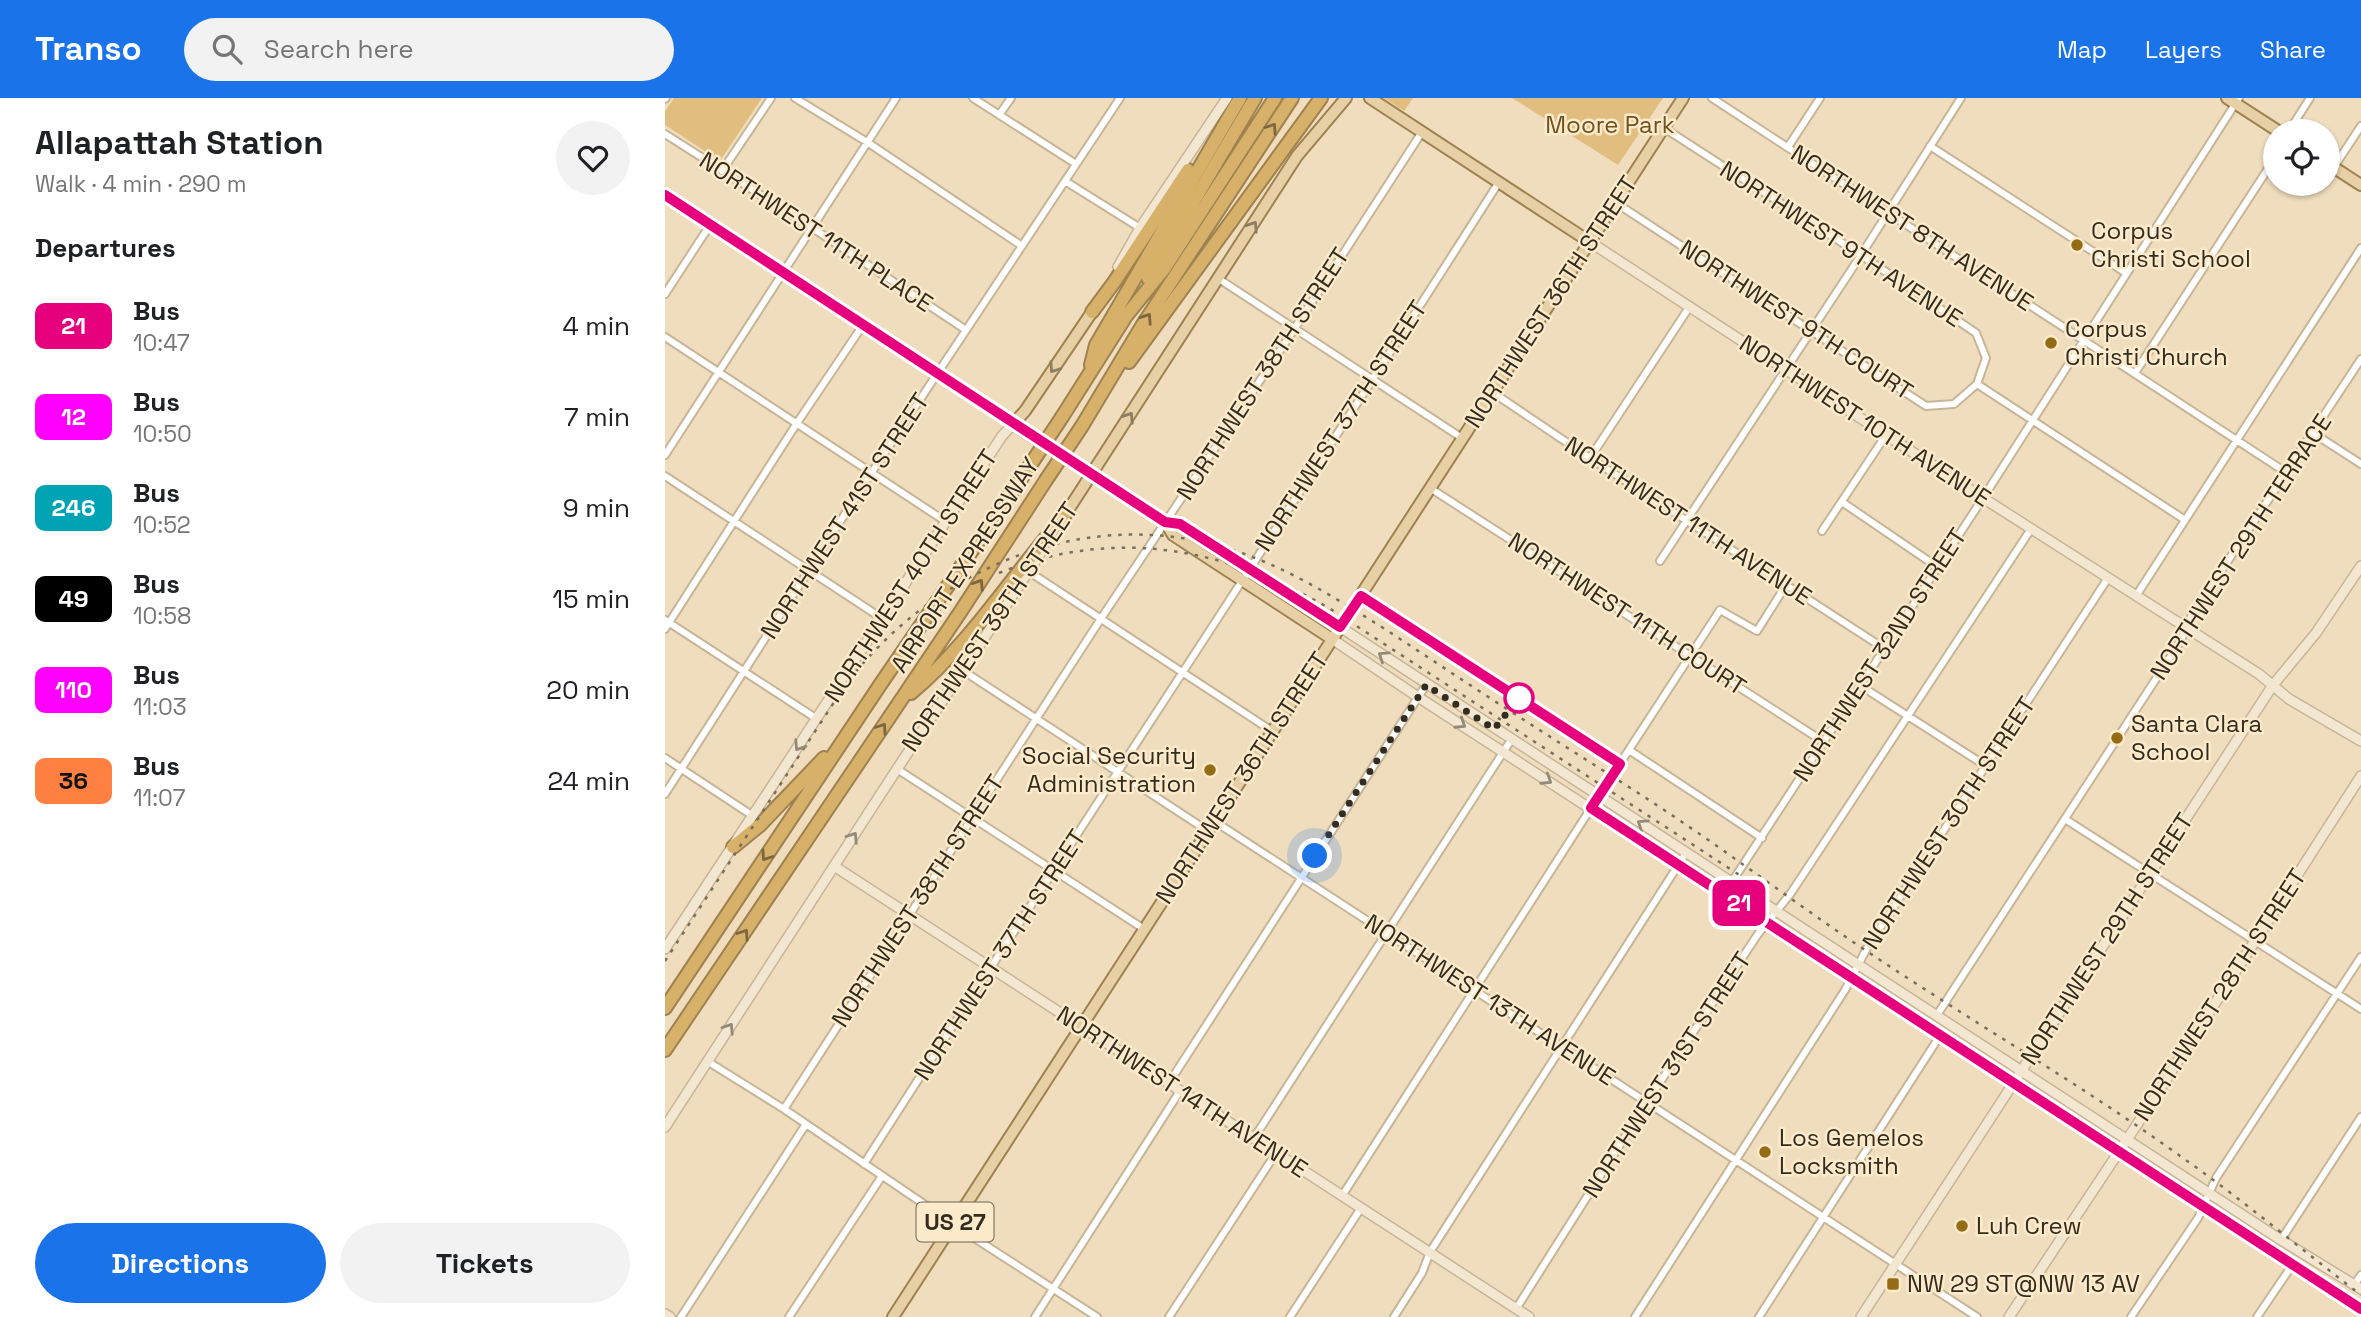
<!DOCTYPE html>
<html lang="en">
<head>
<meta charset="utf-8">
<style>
	:root { --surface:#fff; --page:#f2f2f2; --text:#202124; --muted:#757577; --accent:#1a73e8 }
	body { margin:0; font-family:"Space Grotesk",sans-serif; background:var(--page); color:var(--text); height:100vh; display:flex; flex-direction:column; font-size:26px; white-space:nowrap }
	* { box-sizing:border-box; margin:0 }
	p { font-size:23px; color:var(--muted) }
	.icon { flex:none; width:38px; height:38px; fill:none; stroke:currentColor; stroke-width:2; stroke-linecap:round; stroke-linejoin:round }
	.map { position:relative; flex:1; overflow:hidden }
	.side { display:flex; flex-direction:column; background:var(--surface); width:665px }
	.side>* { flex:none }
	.badge { padding:0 14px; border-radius:10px; font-size:24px; line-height:46px }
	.buttons { position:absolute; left:1598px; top:21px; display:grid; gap:14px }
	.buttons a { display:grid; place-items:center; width:77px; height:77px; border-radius:50%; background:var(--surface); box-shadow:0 2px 5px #0004; font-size:35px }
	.you { position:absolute; width:35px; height:35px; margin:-18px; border:5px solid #fff; border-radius:50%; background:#1a73e8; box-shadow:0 0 0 10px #1a73e833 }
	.map>.badge { position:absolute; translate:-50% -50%; box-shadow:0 0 0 4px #fff }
	h2 { padding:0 35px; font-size:26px; line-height:63px }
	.round { display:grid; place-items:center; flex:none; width:74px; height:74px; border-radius:37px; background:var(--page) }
	.head { display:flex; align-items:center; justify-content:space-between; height:119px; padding:0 35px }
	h1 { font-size:33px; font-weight:800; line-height:52px }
	.primary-button { display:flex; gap:14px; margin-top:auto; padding:14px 35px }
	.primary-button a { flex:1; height:80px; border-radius:42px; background:var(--accent); color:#fff; font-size:28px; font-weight:800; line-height:80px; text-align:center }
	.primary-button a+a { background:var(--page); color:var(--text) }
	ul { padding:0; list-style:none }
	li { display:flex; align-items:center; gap:21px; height:91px; padding:0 35px }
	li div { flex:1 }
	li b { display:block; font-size:26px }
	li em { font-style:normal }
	li .badge { min-width:77px; font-weight:700; text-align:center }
	header { display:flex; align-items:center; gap:42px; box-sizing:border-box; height:98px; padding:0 35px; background:var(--accent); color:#fff }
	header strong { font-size:33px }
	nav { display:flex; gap:38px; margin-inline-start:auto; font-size:24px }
	.search { width:490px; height:63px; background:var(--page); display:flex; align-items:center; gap:18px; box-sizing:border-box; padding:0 24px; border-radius:38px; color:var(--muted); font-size:26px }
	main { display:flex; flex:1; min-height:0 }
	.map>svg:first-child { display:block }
	.green { fill:#e1be7f }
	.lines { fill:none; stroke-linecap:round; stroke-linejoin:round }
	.street-casing { stroke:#c7b597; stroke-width:10 }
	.secondary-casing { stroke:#c7b597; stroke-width:12 }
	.primary-casing { stroke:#9e8250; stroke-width:14 }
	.highway-casing { stroke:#9e8250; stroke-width:16 }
	.street { stroke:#fff; stroke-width:6 }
	.secondary { stroke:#f3e7d2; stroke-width:9 }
	.primary { stroke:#e7d0a6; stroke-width:10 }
	.highway { stroke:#d7b06a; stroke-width:12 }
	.rail { stroke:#7a6f5c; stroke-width:2.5; stroke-dasharray:3.5 7; stroke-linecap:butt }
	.highway-bridge-casing { stroke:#9e8250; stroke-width:16; stroke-linecap:butt }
	.highway-bridge { stroke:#d7b06a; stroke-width:12 }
	.oneway { stroke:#7d6741 }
	.oneway2 { stroke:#8d7e63 }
	.oneway3 { stroke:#938a79 }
	.line-casing { stroke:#fff; stroke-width:16 }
	.line { stroke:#e6007e; stroke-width:10 }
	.walk { stroke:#332c20; stroke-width:7; stroke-dasharray:0 12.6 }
	.poi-dot { fill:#946c15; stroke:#fceaca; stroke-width:2.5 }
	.stop-dot { fill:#fff; stroke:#e6007e; stroke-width:3.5 }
	.labels { text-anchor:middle; stroke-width:5; stroke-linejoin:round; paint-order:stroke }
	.shield { fill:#fceaca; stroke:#6f6553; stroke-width:2 }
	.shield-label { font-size:23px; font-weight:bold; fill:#332c20 }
	.park-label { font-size:24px; fill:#6e5320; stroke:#fceaca }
	.street-label { font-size:24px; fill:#332c20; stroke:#fceaca }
	.poi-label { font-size:24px; fill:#332c20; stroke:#fceaca; text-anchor:start }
</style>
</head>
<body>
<header>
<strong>Transo</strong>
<div class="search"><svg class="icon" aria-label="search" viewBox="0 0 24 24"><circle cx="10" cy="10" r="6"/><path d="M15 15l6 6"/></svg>Search here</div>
<nav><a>Map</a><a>Layers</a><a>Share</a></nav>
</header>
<main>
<section class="side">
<div class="head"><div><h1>Allapattah Station</h1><p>Walk · 4 min · 290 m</p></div><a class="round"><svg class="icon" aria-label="heart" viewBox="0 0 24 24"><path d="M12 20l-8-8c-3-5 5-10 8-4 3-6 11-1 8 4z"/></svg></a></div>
<h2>Departures</h2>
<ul>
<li><span class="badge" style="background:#e6007e;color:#fff">21</span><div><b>Bus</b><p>10:47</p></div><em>4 min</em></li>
<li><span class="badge" style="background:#f0f;color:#fff">12</span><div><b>Bus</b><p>10:50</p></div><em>7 min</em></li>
<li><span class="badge" style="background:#00a3b4;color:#fff">246</span><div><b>Bus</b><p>10:52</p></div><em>9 min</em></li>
<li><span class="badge" style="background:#000;color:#fff">49</span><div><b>Bus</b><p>10:58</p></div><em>15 min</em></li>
<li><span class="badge" style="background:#f0f;color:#fff">110</span><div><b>Bus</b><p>11:03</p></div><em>20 min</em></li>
<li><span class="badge" style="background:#ff8040;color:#111">36</span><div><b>Bus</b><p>11:07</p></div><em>24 min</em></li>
</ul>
<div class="primary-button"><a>Directions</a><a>Tickets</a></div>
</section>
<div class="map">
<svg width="1696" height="1219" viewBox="0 0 1696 1219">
	<rect width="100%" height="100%" fill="#efddbe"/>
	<path class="green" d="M9 0H97L55 63 0 27V13Z
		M719 0H748L739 13Z
		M847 0H998L953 67Z"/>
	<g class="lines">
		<defs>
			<path id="street" d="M130 0 202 44 357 148
				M308 0 411 66
				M1047 0 1622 375
				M0 1 1 0
				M334 17 346 0
				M999 30 1196 157 1311 235 1321 260 1312 286
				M1624 33 1645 0
				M0 36 146 129 301 232
				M1265 48 1461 175
				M1123 49 1155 0
				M1669 69 1696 28
				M57 73 106 0
				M400 83 475 130
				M951 105 1261 308 1289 306 1312 286
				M554 181 797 340
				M0 196 45 127
				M0 239 280 423
				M1470 275 1610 60
				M1312 286 1520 422
				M827 294 925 360 1220 551
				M1648 335 1696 366
				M0 357 231 0
				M925 360 1025 208
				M0 378 218 521
				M765 390 1159 644
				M1177 404 1271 468
				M1157 433 1221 337
				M995 463 1196 157 1296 0
				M363 473 607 633
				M1471 498 1696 150
				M0 522 152 621
				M0 531 132 325 198 227
				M297 572 543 733
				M1196 588 1321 668
				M964 652 1097 740
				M0 660 88 718
				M232 671 479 831
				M0 696 207 374 455 0
				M1400 721 1696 911
				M549 723 1312 1219
				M1059 796 1318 400 1574 0
				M1272 917 1515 544 1526 519 1696 261
				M42 963 119 1011 300 1134 432 1219
				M504 985 761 587
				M119 1011 435 522 630 230 757 34
				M589 1040 846 642
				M199 1066C409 738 625 413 834 84
				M677 1098 926 710 1055 512 1092 533 1121 487
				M1616 1142 1696 1019
				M1689 1187 1696 1177
				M851 1211 982 1004 1093 836 1126 795 1366 431
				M16 1219 141 1026
				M124 1219 217 1078
				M370 1219 515 993
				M504 1219 611 1055
				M625 1219 696 1110
				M729 1219 757 1175 765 1154 1021 755
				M970 1219 1180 892 1202 850 1443 480
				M1094 1219 1276 936
				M1466 1219 1533 1120 1551 1080 1696 859
				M1592 1219 1628 1166"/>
			<path id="secondary" d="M0 97 348 326 337 338 0 851
				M925 144 1318 400 1594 576 1624 601 1696 643
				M453 169 475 130 562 0
				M675 529 1616 1142 1696 1191
				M667 541 753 599 1696 1210
				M169 768 864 1219
				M0 1029 232 671 375 456
				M0 1216 5 1219
				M1196 1219 1608 587 1651 535 1696 468
				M1344 1219 1473 1025 1696 678"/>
			<path id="primary" d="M705 0 925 144
				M1562 0 1613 33
				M1662 65 1696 87
				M427 214 360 313 348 326 500 424 515 426 675 529
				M400 417 632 58 681 0
				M500 424 508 437 667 541
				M228 1219 1018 0"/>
			<path id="highway" d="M483 180 590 0
				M427 214 450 183 523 72
				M464 264 656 0
				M426 267 431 247 575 0
				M397 319 461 218 499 171 610 0
				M417 328 477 228 627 0
				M246 595C306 545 349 475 400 417
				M68 749 95 727 159 660
				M0 910 215 587 362 372
				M0 952 296 513 381 382"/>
		</defs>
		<use href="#street" class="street-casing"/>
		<use href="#secondary" class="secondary-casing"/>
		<use href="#primary" class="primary-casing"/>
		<use href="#highway" class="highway-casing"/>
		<use href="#street" class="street"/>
		<use href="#secondary" class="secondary"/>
		<use href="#primary" class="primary"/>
		<use href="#highway" class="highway"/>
		<path class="rail" d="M334 475C449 428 563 450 667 512L1076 778
			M0 863 181 586C263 480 393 417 529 442 602 456 661 494 723 533 773 566 823 599 873 631 921 662 970 692 1017 724 1082 768 1144 815 1209 858 1311 926 1418 988 1518 1060 1579 1103 1637 1152 1696 1197"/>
		<defs>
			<path id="highway-bridge" d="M362 372 397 319
				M381 382 417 328"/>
		</defs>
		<use href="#highway-bridge" class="highway-bridge-casing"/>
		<use href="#highway-bridge" class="highway-bridge"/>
	</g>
	<defs><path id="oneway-chevron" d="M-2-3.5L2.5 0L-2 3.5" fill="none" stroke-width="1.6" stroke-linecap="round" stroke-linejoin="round" transform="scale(1.75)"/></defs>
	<g class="oneway">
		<use href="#oneway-chevron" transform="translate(607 30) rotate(-56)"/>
		<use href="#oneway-chevron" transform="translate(482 220) rotate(-57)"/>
		<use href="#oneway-chevron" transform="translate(314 486) rotate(-57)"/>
		<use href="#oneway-chevron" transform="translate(217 630) rotate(-56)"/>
		<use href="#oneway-chevron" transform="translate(101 758) rotate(124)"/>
		<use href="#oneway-chevron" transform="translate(79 836) rotate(-56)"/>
	</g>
	<g class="oneway2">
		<use href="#oneway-chevron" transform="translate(588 128) rotate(-57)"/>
		<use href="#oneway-chevron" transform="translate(389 270) rotate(124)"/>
		<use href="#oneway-chevron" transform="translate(464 319) rotate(-57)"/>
	</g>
	<g class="oneway3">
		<use href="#oneway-chevron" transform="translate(718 558) rotate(-146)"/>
		<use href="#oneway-chevron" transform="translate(796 626) rotate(33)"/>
		<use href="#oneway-chevron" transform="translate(134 648) rotate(123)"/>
		<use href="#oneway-chevron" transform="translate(882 682) rotate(33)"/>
		<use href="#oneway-chevron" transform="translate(977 726) rotate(-146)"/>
		<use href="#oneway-chevron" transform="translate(188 739) rotate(-57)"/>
		<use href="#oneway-chevron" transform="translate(64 930) rotate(-57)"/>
	</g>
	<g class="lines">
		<defs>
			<path id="line" d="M0 97 500 424 515 426 675 529 696 498 955 666 926 710 1696 1211"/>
		</defs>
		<use href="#line" class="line-casing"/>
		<use href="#line" class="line"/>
		<path class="walk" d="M650 758 761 587 829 631 854 600"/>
	</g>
	<g class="poi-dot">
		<circle cx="1412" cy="147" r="7"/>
		<circle cx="1386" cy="245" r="7"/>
		<circle cx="1452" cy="640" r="7"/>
		<circle cx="545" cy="672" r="7"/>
		<circle cx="1100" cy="1054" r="7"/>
		<circle cx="1297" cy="1128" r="7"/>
		<rect x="1221" y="1179" width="14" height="14" rx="3.5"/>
	</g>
	<circle class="stop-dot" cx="854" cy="600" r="14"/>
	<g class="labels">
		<rect class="shield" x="251.5" y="1104.5" width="77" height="39" rx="5"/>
		<g class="shield-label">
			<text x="290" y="1132">US 27</text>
		</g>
		<g class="park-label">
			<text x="945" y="35">Moore Park</text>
		</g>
		<g class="street-label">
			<text transform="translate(1247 130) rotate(33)" y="8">NORTHWEST 8TH AVENUE</text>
			<text transform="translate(151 134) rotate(33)" y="8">NORTHWEST 11TH PLACE</text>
			<text transform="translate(1176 146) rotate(33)" y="8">NORTHWEST 9TH AVENUE</text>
			<text transform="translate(886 204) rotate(-57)" y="8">NORTHWEST 36TH STREET</text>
			<text transform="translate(1131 222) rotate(33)" y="8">NORTHWEST 9TH COURT</text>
			<text transform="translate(598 276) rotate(-57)" y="8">NORTHWEST 38TH STREET</text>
			<text transform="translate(1200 323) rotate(33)" y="8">NORTHWEST 10TH AVENUE</text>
			<text transform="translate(676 328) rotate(-57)" y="8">NORTHWEST 37TH STREET</text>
			<text transform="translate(180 418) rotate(-57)" y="8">NORTHWEST 41ST STREET</text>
			<text transform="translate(1023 423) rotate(33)" y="8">NORTHWEST 11TH AVENUE</text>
			<text transform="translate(1576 449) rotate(-57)" y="8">NORTHWEST 29TH TERRACE</text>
			<text transform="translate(300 467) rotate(-57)" y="8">AIRPORT EXPRESSWAY</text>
			<text transform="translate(246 478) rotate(-57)" y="8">NORTHWEST 40TH STREET</text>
			<text transform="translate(962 516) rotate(33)" y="8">NORTHWEST 11TH COURT</text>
			<text transform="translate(325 529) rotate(-56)" y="8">NORTHWEST 39TH STREET</text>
			<text transform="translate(1215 557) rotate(-57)" y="8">NORTHWEST 32ND STREET</text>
			<text transform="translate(577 680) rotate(-57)" y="8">NORTHWEST 36TH STREET</text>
			<text transform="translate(1284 725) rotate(-57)" y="8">NORTHWEST 30TH STREET</text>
			<text transform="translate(253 803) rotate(-57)" y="8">NORTHWEST 38TH STREET</text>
			<text transform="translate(1442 841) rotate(-57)" y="8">NORTHWEST 29TH STREET</text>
			<text transform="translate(335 857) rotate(-57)" y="8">NORTHWEST 37TH STREET</text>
			<text transform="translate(1555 897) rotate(-57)" y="8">NORTHWEST 28TH STREET</text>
			<text transform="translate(825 902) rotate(33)" y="8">NORTHWEST 13TH AVENUE</text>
			<text transform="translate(1002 977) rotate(-57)" y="8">NORTHWEST 31ST STREET</text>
			<text transform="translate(517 994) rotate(33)" y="8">NORTHWEST 14TH AVENUE</text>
		</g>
		<g class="poi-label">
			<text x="1426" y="141">Corpus<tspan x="1426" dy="28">Christi School</tspan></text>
			<text x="1400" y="239">Corpus<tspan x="1400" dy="28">Christi Church</tspan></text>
			<text x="1466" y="634">Santa Clara<tspan x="1466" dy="28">School</tspan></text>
			<text x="531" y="666" text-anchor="end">Social Security<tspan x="531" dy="28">Administration</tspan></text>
			<text x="1114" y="1048">Los Gemelos<tspan x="1114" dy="28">Locksmith</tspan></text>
			<text x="1311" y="1136">Luh Crew</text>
			<text x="1242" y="1194">NW 29 ST@NW 13 AV</text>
		</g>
	</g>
</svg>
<div class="buttons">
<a><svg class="icon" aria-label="locate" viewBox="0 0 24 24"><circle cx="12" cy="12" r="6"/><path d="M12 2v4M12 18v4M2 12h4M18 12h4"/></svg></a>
</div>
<div class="you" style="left:650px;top:758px"></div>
<b class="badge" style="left:1074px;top:805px;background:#e6007e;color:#fff">21</b>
</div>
</main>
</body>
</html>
